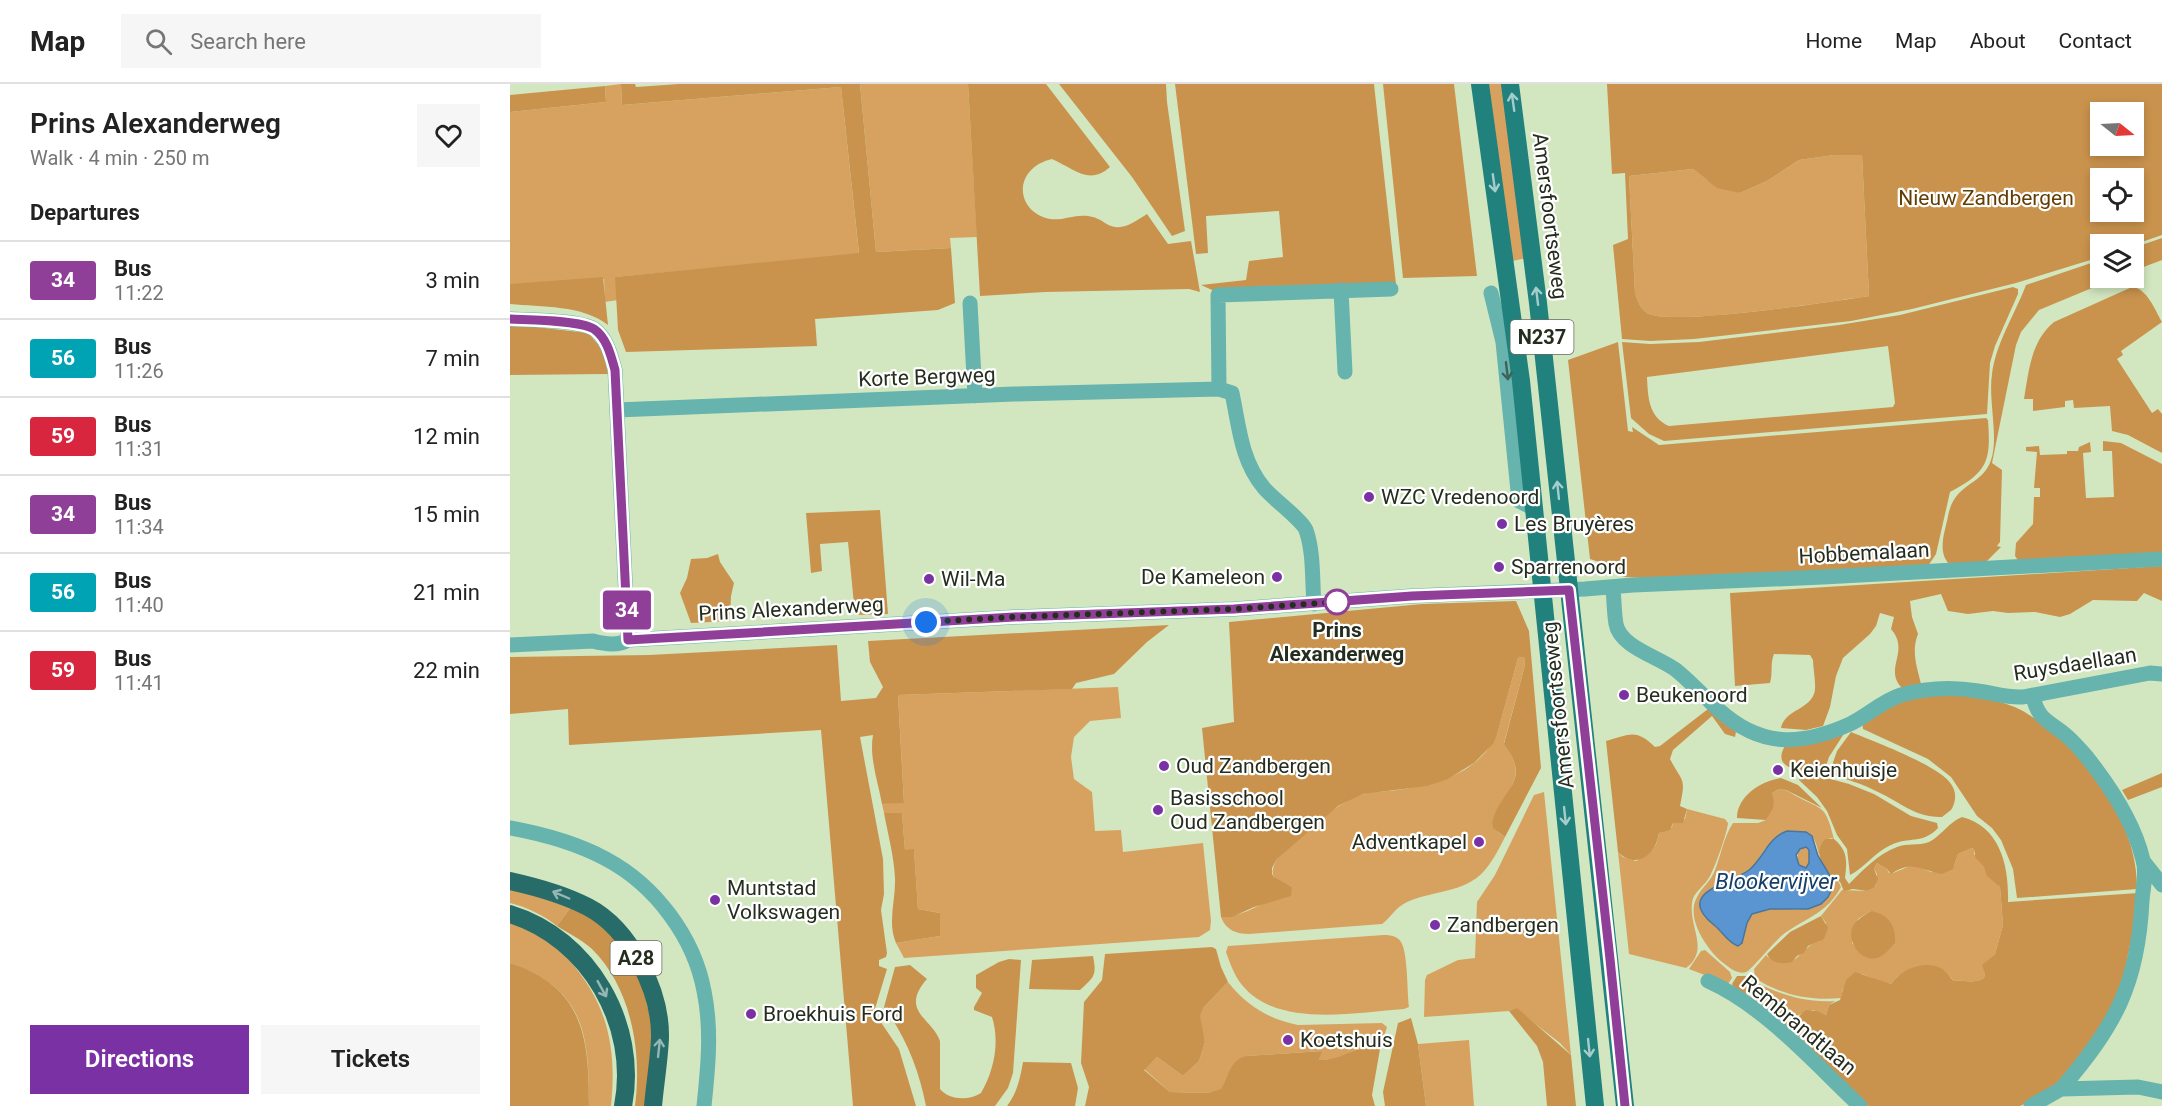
<!DOCTYPE html>
<html lang="en">
<head>
<meta charset="utf-8">
<style>
	:root { --surface:#fff; --page:#f6f6f6; --text:#222; --muted:#767676; --line:#e0e0e0; --accent:#7a31a3 }
	body { margin:0; font-family:Roboto,sans-serif; background:var(--page); color:var(--text); height:100vh; display:flex; flex-direction:column; font-size:22px; white-space:nowrap }
	* { box-sizing:border-box; margin:0 }
	p { font-size:20px; color:var(--muted) }
	.icon { flex:none; width:33px; height:33px; fill:none; stroke:currentColor; stroke-width:2; stroke-linecap:round; stroke-linejoin:round }
	.map { position:relative; flex:1; overflow:hidden }
	.details { display:flex; flex-direction:column; background:var(--surface); width:510px }
	.details>* { flex:none }
	.badge { padding:0 12px; border-radius:4px; font-size:21px; line-height:39px }
	.needle { width:39px; rotate:108deg }
	.buttons { position:absolute; left:1580px; top:18px; display:grid; gap:12px }
	.buttons a { display:grid; place-items:center; width:54px; height:54px; border-radius:0px; background:var(--surface); box-shadow:0 3px 9px #0003; font-size:30px }
	.you { position:absolute; width:30px; height:30px; margin:-15px; border:4px solid #fff; border-radius:50%; background:#1a73e8; box-shadow:0 0 0 9px #1a73e833 }
	.map>.badge { position:absolute; translate:-50% -50%; box-shadow:0 0 0 3px #fff }
	h2 { padding:0 30px; font-size:22px; line-height:54px }
	.round { display:grid; place-items:center; flex:none; width:63px; height:63px; border-radius:0px; background:var(--page) }
	.overview { display:flex; align-items:center; justify-content:space-between; height:102px; padding:0 30px }
	h1 { font-size:28px; font-weight:600; line-height:45px }
	.button { display:flex; gap:12px; margin-top:auto; padding:12px 30px }
	.button a { flex:1; height:69px; border-radius:0px; background:var(--accent); color:#fff; font-size:24px; font-weight:600; line-height:69px; text-align:center }
	.button a+a { background:var(--page); color:var(--text) }
	ul { padding:0; list-style:none }
	li { display:flex; align-items:center; gap:18px; height:78px; padding:0 30px; border-top:2px solid var(--line) }
	li div { flex:1 }
	li b { display:block; font-size:22px }
	li em { font-style:normal }
	li .badge { min-width:66px; font-weight:700; text-align:center }
	header { display:flex; align-items:center; gap:36px; box-sizing:border-box; height:84px; padding:0 30px; background:var(--surface); border-bottom:2px solid var(--line) }
	header strong { font-size:28px }
	nav { display:flex; gap:33px; margin-inline-start:auto; font-size:21px }
	.search { width:420px; height:54px; background:var(--page); display:flex; align-items:center; gap:15px; box-sizing:border-box; padding:0 21px; border-radius:0px; color:var(--muted); font-size:22px }
	main { display:flex; flex:1; min-height:0 }
	.map>svg:first-child { display:block }
	.green { fill:#d7a260; fill-rule:evenodd }
	.forest { fill:#ca934d; fill-rule:evenodd }
	.water { fill:#5b95d1; stroke:#4b769b; stroke-width:1.5; fill-rule:evenodd }
	.lines { fill:none; stroke-linecap:round; stroke-linejoin:round }
	.minor { stroke:#67b3ae; stroke-width:15 }
	.major { stroke:#20817d; stroke-width:18 }
	.highway { stroke:#286c69; stroke-width:18 }
	.oneway { stroke:#a6cdcb }
	.oneway2 { stroke:#3f6358 }
	.oneway3 { stroke:#94b6b4 }
	.line-casing { stroke:#fff; stroke-width:14 }
	.line { stroke:#8f3f98; stroke-width:9 }
	.walk { stroke:#252d1e; stroke-width:6; stroke-dasharray:0 10.8 }
	.poi-dot { fill:#7a31a3; stroke:#fff; stroke-width:2 }
	.stop-dot { fill:#fff; stroke:#8f3f98; stroke-width:3 }
	.labels { text-anchor:middle; stroke-width:4.5; stroke-linejoin:round; paint-order:stroke }
	.shield { fill:#fff; stroke:#666c62; stroke-width:1.5 }
	.shield-label { font-size:20px; font-weight:bold; fill:#252d1e }
	.park-label { font-size:21px; fill:#633e04; stroke:#fff }
	.street-label { font-size:21px; fill:#252d1e; stroke:#fff }
	.poi-label { font-size:21px; fill:#252d1e; stroke:#fff; text-anchor:start }
	.stop-label { font-size:21px; font-weight:bold; fill:#252d1e; stroke:#fff }
	.water-label { font-size:22px; font-style:italic; fill:#153f67; stroke:#fff }
</style>
</head>
<body>
<header>
<strong>Map</strong>
<div class="search"><svg class="icon" aria-label="search" viewBox="0 0 24 24"><circle cx="10" cy="10" r="6"/><path d="M15 15l6 6"/></svg>Search here</div>
<nav><a>Home</a><a>Map</a><a>About</a><a>Contact</a></nav>
</header>
<main>
<section class="details">
<div class="overview"><div><h1>Prins Alexanderweg</h1><p>Walk · 4 min · 250 m</p></div><a class="round"><svg class="icon" aria-label="heart" viewBox="0 0 24 24"><path d="M12 20l-8-8c-3-5 5-10 8-4 3-6 11-1 8 4z"/></svg></a></div>
<h2>Departures</h2>
<ul>
<li><span class="badge" style="background:#8f3f98;color:#fff">34</span><div><b>Bus</b><p>11:22</p></div><em>3 min</em></li>
<li><span class="badge" style="background:#00a3b4;color:#fff">56</span><div><b>Bus</b><p>11:26</p></div><em>7 min</em></li>
<li><span class="badge" style="background:#d7263d;color:#fff">59</span><div><b>Bus</b><p>11:31</p></div><em>12 min</em></li>
<li><span class="badge" style="background:#8f3f98;color:#fff">34</span><div><b>Bus</b><p>11:34</p></div><em>15 min</em></li>
<li><span class="badge" style="background:#00a3b4;color:#fff">56</span><div><b>Bus</b><p>11:40</p></div><em>21 min</em></li>
<li><span class="badge" style="background:#d7263d;color:#fff">59</span><div><b>Bus</b><p>11:41</p></div><em>22 min</em></li>
</ul>
<div class="button"><a>Directions</a><a>Tickets</a></div>
</section>
<div class="map">
<svg width="1652" height="1022" viewBox="0 0 1652 1022">
	<rect width="100%" height="100%" fill="#d2e7c0"/>
	<path class="green" d="M111 0 112 21 331 3 349 170 106 193 108 216 95 218 94 195 0 203V28L96 18 95 2Z
		M350 0H458L467 153 440 154 441 164 366 168Z
		M976 0H994L1017 174 1002 177Z
		M1324 71H1352L1359 212C1324 217 1159 243 1137 229 1130 224 1128 217 1125 209L1119 92 1183 85 1197 96 1230 109 1257 97 1289 76Z
		M1011 573H1014L1015 581 994 659C1018 693 1000 701 984 732L982 737 988 748 995 753C976 790 969 800 927 809 915 812 903 814 892 821 884 826 880 834 872 840L739 850C726 850 716 846 711 833 736 833 760 814 782 803 765 795 757 794 767 775 788 752 821 723 850 711 861 707 875 708 887 706 926 701 967 690 987 651L1008 574Z
		M608 603 611 634 580 637 564 653 561 673 564 695 582 708 585 747 611 746 613 768 693 759 701 837 700 846 689 853 394 874 386 859 430 852V829L408 825 404 766H395L392 729H374L372 720 394 718 388 611Z
		M1269 705C1276 705 1279 708 1286 712 1314 727 1315 720 1324 755L1320 754 1308 772C1314 782 1328 794 1331 803 1317 829 1298 833 1275 849 1265 856 1242 886 1236 888 1227 891 1219 883 1212 878 1197 865 1175 834 1187 813 1192 803 1201 797 1205 786 1211 771 1214 752 1223 739H1248L1256 736 1264 718 1261 712 1262 709ZM1277 747C1285 747 1295 746 1301 751 1311 760 1313 804 1314 818 1308 821 1303 824 1296 825 1283 827 1250 820 1241 831 1235 839 1236 851 1228 862 1219 859 1215 849 1207 843 1160 805 1223 802 1241 784 1247 779 1250 771 1255 765 1261 758 1270 753 1277 747Z
		M1034 708 1061 971 1050 959 1006 925 999 927 914 933 915 896 917 891 948 876 965 874 967 818 985 791 1024 711Z
		M1177 725 1215 735 1218 739C1217 750 1205 783 1200 792 1195 802 1183 808 1182 819 1179 844 1200 866 1176 884L1119 870 1108 768 1113 773 1126 777C1140 769 1147 765 1149 749L1162 743 1163 739H1168L1175 735Z
		M1294 763 1299 766V779L1296 784 1291 783 1287 777 1288 768Z
		M1462 764 1465 767 1464 770 1490 803 1493 841 1485 870 1473 881 1475 890 1474 894C1464 900 1455 896 1444 897L1434 886C1416 886 1392 881 1381 900L1375 899 1352 890 1333 905 1331 914C1302 917 1270 911 1245 894L1244 885 1256 871 1258 873 1277 879C1291 875 1295 861 1309 857L1316 839 1311 832 1332 806 1357 807 1366 802 1367 790 1364 785 1367 779 1377 785 1379 789H1383L1400 782 1408 783 1421 788 1444 782 1448 770ZM1361 827 1352 870 1342 859 1348 835Z
		M0 795 63 820 47 842C33 831 17 823 0 819Z
		M0 833C13 840 29 846 41 855 48 860 54 869 59 876 98 920 107 965 101 1022H79C79 951 75 905 0 879Z
		M874 851C880 851 888 852 891 858 898 869 897 908 899 923L894 925C845 928 768 945 732 901 724 891 720 879 716 868L718 862Z
		M1195 866 1220 888 1222 894 1218 900 1179 885 1191 867Z
		M718 898C736 921 760 936 788 941L872 939 877 943 870 965C864 965 857 964 851 965 835 968 828 976 809 976L811 967 736 972 718 990 711 1006 698 1009 660 1008 634 985 647 973 673 992 689 977 692 968 695 958 689 933 694 923Z
		M1245 898C1271 911 1296 919 1325 917L1319 921 1316 931 1303 926 1280 934 1272 941 1241 916 1240 901Z
		M959 956 964 1022H916L908 960Z"/>
	<path class="forest" d="M111 0H125L126 3 169 0H350L366 168 441 164 445 219 428 226 305 235 307 262 116 268 108 246 105 193 349 169 331 3 112 21Z
		M458 0H536L600 83C579 102 563 84 542 75 503 84 504 127 540 135 552 137 565 130 578 132 585 133 589 135 595 139 611 149 622 139 637 130L658 160 681 157 690 208 679 205 535 208 470 212Z
		M549 0H656L657 18 675 147 662 152 622 93Z
		M665 0H864L886 200 713 211 691 201 736 196 739 177 773 173 769 127 696 132 698 169 686 170Z
		M873 0H944L967 192 893 194Z
		M1097 0H1652V151L1623 161 1590 160V173L1506 199 1402 225 1341 237 1184 255 1140 257 1112 255 1103 161 1118 155 1115 89 1102 90ZM1623 28V62H1590V28ZM1324 71H1352L1359 212C1325 217 1159 243 1137 229 1130 224 1128 217 1125 209L1119 92 1183 85 1207 104 1230 109 1257 97 1289 76ZM1623 94V128H1590V94Z
		M95 2 96 18 0 28V11Z
		M1652 154V176L1623 187V164Z
		M1590 176V194H1606L1529 226 1511 248 1506 261 1482 379 1492 386 1490 458 1487 462 1491 463 1475 479 1439 480C1427 467 1435 448 1438 432 1445 397 1472 403 1481 376 1489 354 1478 316 1482 290 1486 259 1505 230 1516 201Z
		M93 193 98 241C73 221 31 223 0 220V200Z
		M1503 203 1508 205V210L1485 262 1480 279 1477 330 1154 357 1139 350 1121 334 1112 258 1140 260 1189 258 1329 241 1390 231ZM1378 262 1385 319 1383 323 1159 342C1138 333 1138 312 1137 293Z
		M1622 203C1637 204 1645 226 1652 238L1611 267 1613 271 1607 275 1642 329 1648 325 1652 330V369L1618 351 1602 347 1600 322 1564 324 1563 316 1555 317V323L1523 327V315H1514C1519 286 1521 257 1544 238Z
		M0 240 78 249 93 266 98 290 0 291Z
		M1108 258 1118 347 1123 348 1122 343 1149 361 1476 334 1478 336C1481 377 1478 388 1440 408L1426 470 1418 482 1140 494 1114 493 1089 478 1080 475 1058 276Z
		M1593 357 1611 359 1652 380V470L1508 476 1505 472 1506 459 1523 440 1524 413H1530V404H1524L1527 368 1516 367V363L1529 362 1530 371 1557 370V367H1568L1569 363 1580 358 1581 368 1573 369 1576 414 1604 413 1602 367H1593Z
		M370 426 378 530 345 531 338 458 310 460 312 487 301 489 296 429Z
		M208 470 210 478 224 499 221 512 220 537 181 539 170 509 177 494 181 475 197 474Z
		M1652 482V517L1634 509 1627 517 1583 516 1560 530 1550 533 1525 528 1498 529 1483 527 1458 530 1438 527 1431 510 1400 517 1402 533 1408 550C1401 567 1407 583 1411 600L1393 605C1372 585 1401 568 1381 545L1384 533 1370 529 1366 542 1360 550 1333 574 1326 592 1320 623 1313 642 1296 646 1271 644C1275 626 1298 626 1304 610 1307 603 1303 584 1303 576L1300 571 1264 570C1260 579 1263 589 1260 599L1225 602 1220 509Z
		M1006 517 1019 547 1031 684 995 753 983 744 982 737C993 703 1022 698 994 660L1015 581 1014 573H1011L1008 574 987 651 983 660 964 679 938 695 917 702 853 710 828 722 767 775 762 784V790L764 793 782 803 781 812 744 823 722 833H711L692 644 724 638 719 538 912 520Z
		M659 541 637 558 604 590 566 599 562 605 388 611 394 719 372 720C368 698 359 673 363 651L350 653 373 775 374 810 371 826 377 869 376 873 369 876V882L377 885 364 928 389 965 406 1022H343L311 646 59 661 58 625 0 630V573L139 571 327 561 331 617 366 614 373 603 360 578 358 557Z
		M1447 609C1468 614 1493 616 1513 627 1572 662 1628 735 1627 805L1507 814 1503 785 1491 756 1482 744 1467 732 1441 693 1418 675 1353 645 1352 637 1392 615Z
		M1198 625 1226 648 1225 653 1215 650 1202 632 1163 666 1160 675C1173 700 1176 692 1170 722L1177 725 1173 739H1163L1160 746 1149 749C1146 771 1126 786 1108 768L1096 657C1120 651 1125 644 1145 663L1150 662Z
		M1335 648 1319 673 1314 688C1300 688 1259 688 1275 662Z
		M1341 648C1363 657 1430 682 1441 700 1447 708 1446 718 1441 726L1432 733C1406 734 1390 718 1368 708 1353 700 1336 695 1319 690L1327 667Z
		M1652 689V703L1618 716 1612 706Z
		M1291 691H1306L1339 700 1364 710 1401 732 1427 739 1428 744C1412 761 1399 752 1381 761 1365 768 1353 785 1340 791L1337 765 1327 751 1317 727 1307 713 1289 696Z
		M1271 694 1288 701 1312 724 1276 706 1269 705 1262 709 1264 718 1263 724 1256 736 1227 734C1227 712 1251 697 1271 694Z
		M374 729H392L395 766 404 765 408 825 430 829V852L386 859C377 838 386 816 385 794 384 772 378 751 374 729Z
		M1452 733C1491 743 1499 783 1498 818L1628 809 1627 828 1610 909 1570 977 1534 1011 1510 1022H1358L1272 941V938L1289 932 1296 926 1307 927 1316 931 1319 921 1330 916 1336 896 1345 888 1381 900C1390 885 1418 874 1434 886 1438 889 1440 894 1444 897 1455 896 1464 900 1474 894L1475 890 1472 881 1485 870 1493 841 1490 803 1477 792 1474 783 1465 773V767L1462 764 1448 770 1443 785 1432 790C1409 786 1403 776 1381 790L1377 785 1367 779 1364 785 1368 795 1365 803 1357 807 1343 805 1334 807C1332 804 1332 801 1330 798 1328 796 1324 795 1322 792 1312 780 1303 769 1315 755H1324C1338 767 1337 777 1335 794L1339 800C1353 786 1368 770 1387 763 1397 759 1408 762 1419 758 1431 752 1439 738 1452 733Z
		M63 820 99 847 130 892 142 941 137 1022H125C132 969 122 905 82 865 72 856 58 849 47 842Z
		M1361 827C1379 831 1386 841 1385 859 1380 864 1374 872 1367 874 1350 878 1336 856 1343 842 1347 835 1355 831 1361 827Z
		M1311 832 1318 844 1314 855 1298 862 1294 869 1287 872 1282 878C1273 881 1261 879 1257 870L1280 848Z
		M702 863 706 865 711 883 718 898 694 923 690 932 695 958 692 968 689 977 673 992 647 973 634 986 660 1008 698 1009 711 1005C718 993 720 976 736 972L812 967 809 976C827 976 835 968 851 965 857 964 864 965 870 965L862 1011 865 1022H575L579 1003 571 979 574 918 592 896 595 870Z
		M583 872C587 892 584 893 570 906L519 905 522 876Z
		M499 875 511 876 503 989 498 1004 485 1022H416C409 986 396 953 374 923L385 883 400 881 417 895C389 927 422 934 430 957V1005C439 1016 459 1017 471 1009 484 987 490 958 482 933L464 926V923L472 909 466 904V891L489 878Z
		M0 879C74 903 79 954 79 1022H0Z
		M1227 892H1235L1238 893 1236 912 1223 903 1222 900Z
		M1007 924 1061 971 1066 1022H1037L1033 978 1027 962 999 927Z
		M901 934 908 960 916 1022H875L873 1008 888 939Z
		M513 978 561 979 568 1004 565 1022H497C507 1009 510 995 513 978Z"/>
	<path class="water" d="M1277 747 1296 748 1302 752 1308 772 1322 795V805L1318 813 1311 820 1298 825H1260L1242 830 1237 839 1232 859 1228 862C1218 859 1212 847 1204 841 1163 808 1221 800 1239 786 1254 774 1257 754 1277 747ZM1296 763 1299 766V779L1296 784 1289 781 1286 771 1290 765Z"/>
	<g class="lines">
		<path class="minor" d="M831 206 835 288
			M981 209 993 258 1009 417 1025 425
			M460 219 465 312
			M0 235C19 236 70 236 84 245 97 254 101 272 105 286L118 556
			M709 305 708 211 881 205
			M107 326 504 310 709 305 722 309C729 342 731 377 754 404 763 415 791 435 796 446 804 469 802 496 804 520
			M1103 504C1104 515 1104 528 1106 540 1110 563 1149 573 1166 586 1181 598 1194 613 1209 626 1251 664 1291 662 1340 640 1357 632 1372 617 1391 611 1416 604 1443 603 1468 607 1483 609 1497 614 1513 613L1640 589 1652 590
			M0 561 83 557C94 560 108 562 118 556L504 533 724 525 902 512 1075 505 1123 501 1313 493 1652 475
			M1523 612C1528 637 1540 637 1557 652 1564 658 1570 665 1576 672 1600 702 1624 738 1633 776 1637 789 1633 803 1632 817 1628 901 1605 942 1551 1005
			M0 744C33 750 66 759 96 775 145 801 184 853 194 907 202 945 198 984 194 1022
			M1634 778 1652 801
			M1198 897C1256 923 1304 979 1350 1022
			M1521 1022 1551 1005 1628 1003 1652 1008"/>
		<path class="major" d="M970 0 1011 297 1085 1022
			M1000 0 1028 219 1115 1022"/>
		<path class="highway" d="M0 797C27 803 53 810 78 823 120 845 151 907 150 954 149 976 145 1000 143 1022
			M0 830C79 854 129 941 113 1022"/>
	</g>
	<defs><path id="oneway-shaft" d="M-6 0H5M1.5-3L5.5 0L1.5 3" fill="none" stroke-width="1.6" stroke-linecap="round" stroke-linejoin="round" transform="scale(1.5)"/></defs>
	<g class="oneway">
		<use href="#oneway-shaft" transform="translate(1003 18) rotate(-98)"/>
		<use href="#oneway-shaft" transform="translate(984 99) rotate(82)"/>
		<use href="#oneway-shaft" transform="translate(1027 212) rotate(-97)"/>
		<use href="#oneway-shaft" transform="translate(1048 406) rotate(-96)"/>
		<use href="#oneway-shaft" transform="translate(1055 732) rotate(84)"/>
		<use href="#oneway-shaft" transform="translate(1079 964) rotate(84)"/>
	</g>
	<use class="oneway2" href="#oneway-shaft" transform="translate(997 287) rotate(83)"/>
	<g class="oneway3">
		<use href="#oneway-shaft" transform="translate(51 811) rotate(-157)"/>
		<use href="#oneway-shaft" transform="translate(92 905) rotate(61)"/>
		<use href="#oneway-shaft" transform="translate(149 964) rotate(-84)"/>
	</g>
	<g class="lines">
		<defs>
			<path id="line" d="M0 235C19 236 70 236 84 245 97 254 101 272 105 286L118 556 504 533 724 525 902 512 1059 506 1100 875 1115 1022"/>
		</defs>
		<use href="#line" class="line-casing"/>
		<use href="#line" class="line"/>
		<path class="walk" d="M416 538 504 533 724 525 827 518"/>
	</g>
	<g class="poi-dot">
		<circle cx="859" cy="413" r="6"/>
		<circle cx="992" cy="440" r="6"/>
		<circle cx="989" cy="483" r="6"/>
		<circle cx="767" cy="493" r="6"/>
		<circle cx="419" cy="495" r="6"/>
		<circle cx="1114" cy="611" r="6"/>
		<circle cx="654" cy="682" r="6"/>
		<circle cx="1268" cy="686" r="6"/>
		<circle cx="648" cy="726" r="6"/>
		<circle cx="969" cy="758" r="6"/>
		<circle cx="205" cy="816" r="6"/>
		<circle cx="925" cy="841" r="6"/>
		<circle cx="241" cy="930" r="6"/>
		<circle cx="778" cy="956" r="6"/>
	</g>
	<circle class="stop-dot" cx="827" cy="518" r="12"/>
	<g class="labels">
		<g class="shield">
			<rect x="1000.5" y="236" width="63" height="34" rx="4.5"/>
			<rect x="100.5" y="857" width="51" height="34" rx="4.5"/>
		</g>
		<g class="shield-label">
			<text x="1032" y="260">N237</text>
			<text x="126" y="881">A28</text>
		</g>
		<g class="park-label">
			<text x="1476" y="121">Nieuw Zandbergen</text>
		</g>
		<g class="street-label">
			<text transform="translate(1040 132) rotate(83)" y="7">Amersfoortseweg</text>
			<text transform="translate(417 293) rotate(-2)" y="7">Korte Bergweg</text>
			<text transform="translate(1354 469) rotate(-3)" y="7">Hobbemalaan</text>
			<text transform="translate(281 525) rotate(-3)" y="7">Prins Alexanderweg</text>
			<text transform="translate(1565 580) rotate(-9)" y="7">Ruysdaellaan</text>
			<text transform="translate(1048 621) rotate(-96)" y="7">Amersfoortseweg</text>
			<text transform="translate(1289 941) rotate(40)" y="7">Rembrandtlaan</text>
		</g>
		<g class="poi-label">
			<text x="871" y="420">WZC Vredenoord</text>
			<text x="1004" y="447">Les Bruyères</text>
			<text x="1001" y="490">Sparrenoord</text>
			<text x="755" y="500" text-anchor="end">De Kameleon</text>
			<text x="431" y="502">Wil-Ma</text>
			<text x="1126" y="618">Beukenoord</text>
			<text x="666" y="689">Oud Zandbergen</text>
			<text x="1280" y="693">Keienhuisje</text>
			<text x="660" y="721">Basisschool<tspan x="660" dy="24">Oud Zandbergen</tspan></text>
			<text x="957" y="765" text-anchor="end">Adventkapel</text>
			<text x="217" y="811">Muntstad<tspan x="217" dy="24">Volkswagen</tspan></text>
			<text x="937" y="848">Zandbergen</text>
			<text x="253" y="937">Broekhuis Ford</text>
			<text x="790" y="963">Koetshuis</text>
		</g>
		<g class="stop-label">
			<text x="827" y="553">Prins<tspan x="827" dy="24">Alexanderweg</tspan></text>
		</g>
		<g class="water-label">
			<text x="1266" y="805">Blookervijver</text>
		</g>
	</g>
</svg>
<div class="buttons">
<a><svg class="needle" viewBox="-14 -14 28 28"><path d="M0-13l5 13h-10z" fill="#e53935"/><path d="M0 13l5-13h-10z" fill="#767676"/></svg></a>
<a><svg class="icon" aria-label="locate" viewBox="0 0 24 24"><circle cx="12" cy="12" r="6"/><path d="M12 2v4M12 18v4M2 12h4M18 12h4"/></svg></a>
<a><svg class="icon" aria-label="layers" viewBox="0 0 24 24"><path d="M12 4l9 5-9 5-9-5zM3 14l9 5 9-5"/></svg></a>
</div>
<div class="you" style="left:416px;top:538px"></div>
<b class="badge" style="left:117px;top:526px;background:#8f3f98;color:#fff">34</b>
</div>
</main>
</body>
</html>
